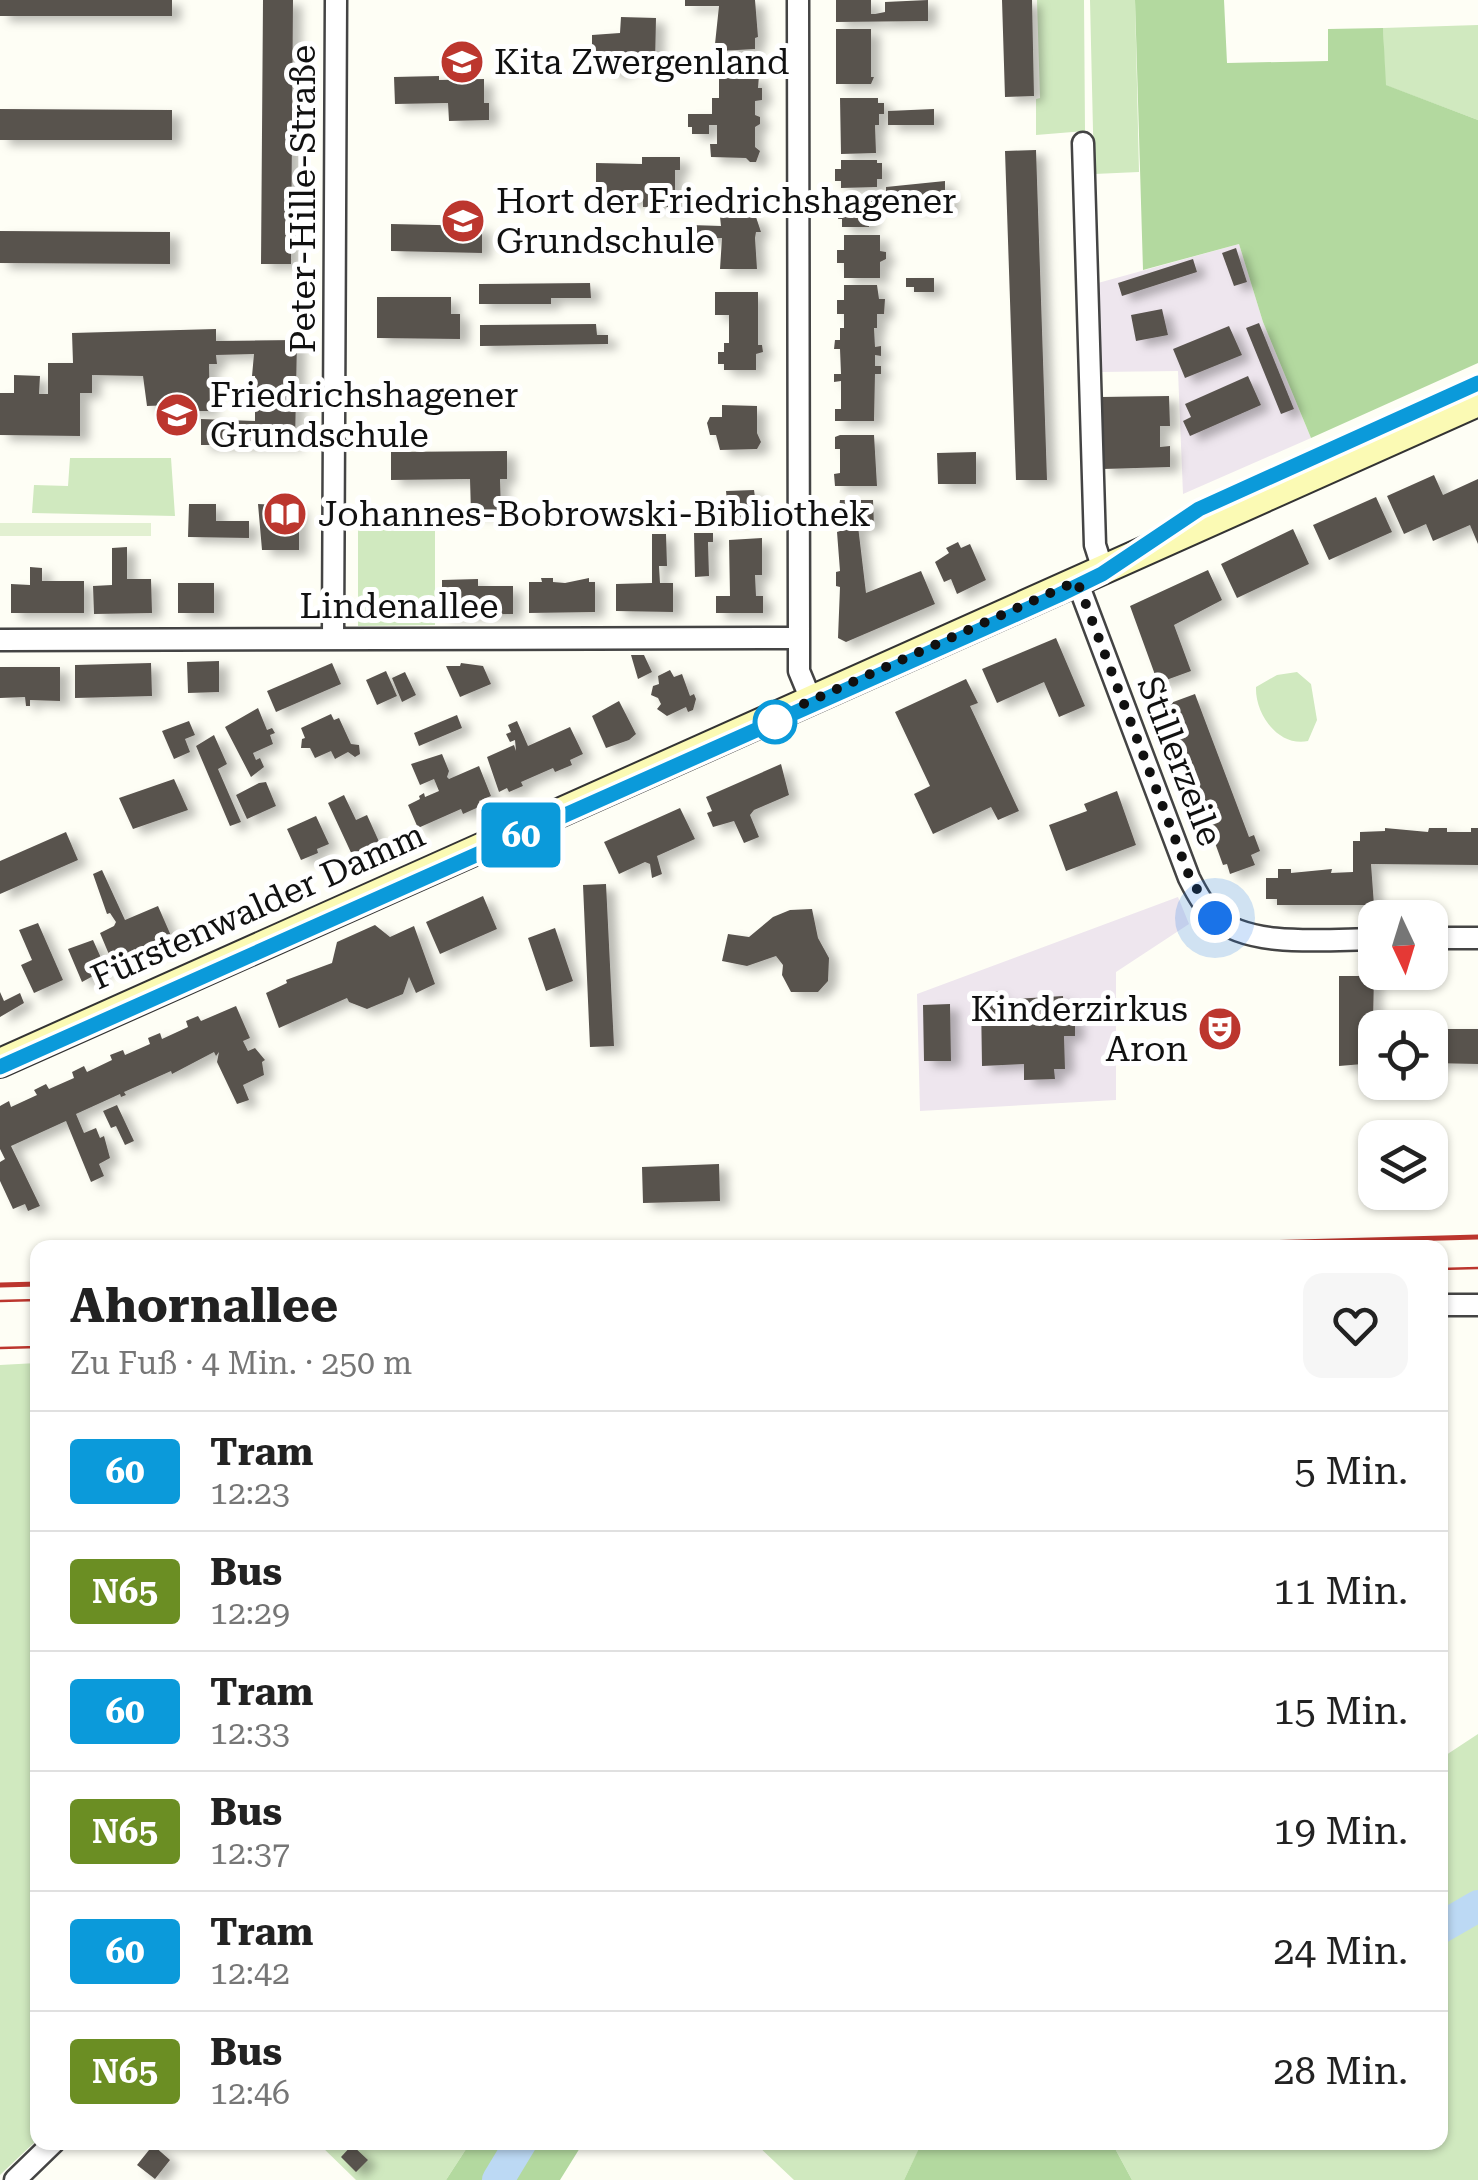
<!DOCTYPE html>
<html lang="de">
<head>
<meta charset="utf-8">
<style>
	:root { --surface:#fff; --page:#f6f6f6; --text:#222; --muted:#767676; --line:#e0e0e0 }
	body { margin:0; font-family:"Roboto Serif",serif; background:var(--page); color:var(--text); height:100vh; display:flex; flex-direction:column; font-size:38px; white-space:nowrap }
	* { box-sizing:border-box; margin:0 }
	p { font-size:32px; color:var(--muted) }
	.icon { flex:none; width:55px; height:55px; fill:none; stroke:currentColor; stroke-width:2; stroke-linecap:round; stroke-linejoin:round }
	.map { position:relative; flex:1; overflow:hidden }
	.drawer { position:absolute; left:30px; top:1240px; width:1418px; height:910px; display:flex; flex-direction:column; background:var(--surface); border-radius:20px; box-shadow:0 2px 8px #0004 }
	.drawer>* { flex:none }
	.badge { padding:0 20px; border-radius:8px; font-size:35px; line-height:65px }
	.needle { width:65px; rotate:176deg }
	.buttons { position:absolute; left:1358px; top:900px; display:grid; gap:20px }
	.buttons a { display:grid; place-items:center; width:90px; height:90px; border-radius:20px; background:var(--surface); box-shadow:0 2px 8px #0004; font-size:50px }
	.you { position:absolute; width:50px; height:50px; margin:-25px; border:8px solid #fff; border-radius:50%; background:#1a73e8; box-shadow:0 0 0 15px #1a73e833 }
	.map>.badge { position:absolute; translate:-50% -50%; box-shadow:0 0 0 5px #fff }
	.round { display:grid; place-items:center; flex:none; width:105px; height:105px; border-radius:20px; background:var(--page) }
	.head { display:flex; align-items:center; justify-content:space-between; height:170px; padding:0 40px }
	h1 { font-size:48px; font-weight:700; line-height:75px }
	ul { padding:0; list-style:none }
	li { display:flex; align-items:center; gap:30px; height:120px; padding:0 40px; border-top:2px solid var(--line) }
	li div { flex:1 }
	li b { display:block; font-size:38px }
	li em { font-style:normal }
	li .badge { min-width:110px; font-weight:700; text-align:center }
	.map>svg:first-child { display:block }
	.industrial { fill:#eee6ee }
	.green { fill:#d0e9bf }
	.forest { fill:#b3d99f }
	.pitch { fill:#e2f0d1 }
	.lines { fill:none; stroke-linecap:round; stroke-linejoin:round }
	.river { stroke:#bcd9f4; stroke-width:32 }
	.building { fill:#59534e; filter:url(#shadow) }
	.minor-casing { stroke:#444; stroke-width:25 }
	.secondary-casing { stroke:#333; stroke-width:32 }
	.minor { stroke:#fff; stroke-width:20 }
	.secondary { stroke:#fbfab4; stroke-width:28 }
	.tram { stroke:#bc362e; stroke-width:2.5 }
	.rail { stroke:#bc362e; stroke-width:5 }
	.line-casing { stroke:#fff; stroke-width:22 }
	.line { stroke:#0b9ada; stroke-width:15 }
	.walk { stroke:#111; stroke-width:10; stroke-dasharray:0 18 }
	.stop-dot { fill:#fff; stroke:#0b9ada; stroke-width:5 }
	.labels { text-anchor:middle; stroke-width:10; stroke-linejoin:round; paint-order:stroke }
	.poi-label { font-size:35px; fill:#111; stroke:#fff; text-anchor:start }
	.street-label { font-size:35px; fill:#111; stroke:#fff }
</style>
</head>
<body>
<div class="map">
<svg width="1478" height="2180" viewBox="0 0 1478 2180">
	<defs>
		<filter id="shadow"><feDropShadow dx="9" dy="5.5" stdDeviation="5" flood-color="#0004"/></filter>
	</defs>
	<rect width="100%" height="100%" fill="#fefef5"/>
	<path class="industrial" d="M1239 244 1263 322 1311 438 1183 494 1178 371 1101 372 1098 283Z
		M1178 897 1189 924 1116 972V1100L920 1111 917 994Z"/>
	<path class="green" d="M1037 0H1084L1085 131 1036 135V99L1040 98Z
		M1090 0H1135L1139 172 1094 174Z
		M1478 25V120L1385 85 1383 28Z
		M70 458H171L175 516 32 513 34 485 68 486Z
		M358 519 435 522V625L358 626Z
		M1297 672 1311 684 1317 720 1308 741C1278 747 1255 714 1256 687L1277 675Z
		M37 1363 38 1896 34 1898 38 1915V2139L0 2175V1365Z
		M1478 1734V2180H1132L1112 2143 1440 2142V1759Z
		M318 2143H470L446 2180H356Z
		M755 2143H922L904 2180H794Z"/>
	<path class="forest" d="M1135 0H1224L1227 63 1328 61V29L1383 28 1386 85 1478 120V363L1311 438 1263 322 1239 244 1143 270Z
		M922 2142 1112 2143 1132 2180H904Z
		M470 2143V2142L583 2143 560 2180H446Z"/>
	<path class="pitch" d="M0 523H151V536H0Z"/>
	<g class="lines">
		<path class="river" d="M1440 1928 1478 1906
			M498 2180 521 2142"/>
	</g>
	<path class="building" d="M0 0H172V16H0Z
		M263 0H293L291 264H261Z
		M685 0H755L758 37 755 38V49L720 51 719 44H715L719 6H685Z
		M836 0H871V14H875L885 12V2L928 0V21L836 22Z
		M1002 0H1032L1034 96 1005 97Z
		M621 17 656 18 655 65 624 66V72H608V65L592 66V35L620 33Z
		M836 29H871V77H874L871 84H836Z
		M439 76V80L484 79V103H489V120L449 121 448 103 395 104 394 77Z
		M719 76H759L758 88H762V100L755 101V115L760 117V124L755 127V147L760 151 756 162H750L746 158 711 157 710 144H717V125H709V134H692V127H688V114H712V98H719Z
		M840 98H878V103H884V114H879V125H875L876 153 841 154Z
		M0 109 172 110V140H0Z
		M934 109V125H888V111Z
		M1036 150 1047 480H1016L1005 151Z
		M642 157H680V170H675V192H680V207H643V200L596 202V163L642 164Z
		M841 160H877V163H882V179H877V187L841 188V181H835V169H841Z
		M945 181V193H951V208H908L907 194H886V187Z
		M842 201H873L869 227H842V219H838Z
		M720 217H756L761 232H756L755 238 757 269H720L722 238 691 239V225L721 226Z
		M391 224 482 226V253L391 251Z
		M0 231 170 232V264L0 263Z
		M844 235H880V251L886 252V259L880 262V278H844V263H837V250H844Z
		M1236 248 1247 282 1234 286 1222 253Z
		M1193 259 1197 272 1122 296 1118 283Z
		M906 278H934V292H914V287H906Z
		M590 283 591 298H551V304H479V284Z
		M844 285H877L879 299H885L884 314H877V328H874L875 347 881 346V356L875 355V366H881V374H875L874 421H835V409H841V381L834 382V374H841L840 349H834L835 340H840V328H844V314H837V300H844Z
		M715 292H758V345H762L763 352 756 354V370H724V364H718V352H724V343H729V315H715Z
		M377 297H451V314H460V339L377 338Z
		M1162 309 1168 335 1136 341 1131 315Z
		M1259 323 1294 409 1281 414 1246 328Z
		M596 324 597 335H608V344L480 346V325Z
		M1229 326 1242 355 1185 378 1173 349Z
		M216 329V341L297 340 295 445H201V419L255 421V376H252L254 354 216 355 217 364H209L210 411H173V405L147 406 143 376 92 375V393H80V436L0 435V393H14V375L40 376 39 394H48V363H73L72 333Z
		M1248 376 1261 405 1190 436 1183 421 1191 417 1185 404Z
		M1169 396 1170 426H1160V447L1170 446V467L1103 469 1101 397Z
		M722 405 757 406V433L761 442 757 449 720 450 716 435H710L707 423 710 417H722Z
		M840 435H874L877 486H835L834 474 840 473V449H835V437Z
		M507 451V479H500L501 512 471 513 470 479 391 480V452Z
		M976 452V484H938L937 453Z
		M1434 475 1443 495 1478 479V544L1470 525 1433 541 1426 524 1404 534 1387 496Z
		M754 490 756 504 761 503V515L725 519 723 505 727 501 726 491Z
		M1376 497 1392 532 1329 560 1313 525Z
		M840 500H873L874 526H858L866 593 921 571 935 604 846 642 838 638 840 587 836 586V572L840 571 837 532 840 531 839 518H835V508H839Z
		M189 504H216V521H249V538L188 537Z
		M258 504 299 506V550H262Z
		M1293 529 1309 564 1237 598 1221 564Z
		M694 533H713V542H708L709 576 695 577Z
		M652 534H666L667 566H659L660 583H673V612L616 611V584L652 583Z
		M762 538V575H755L756 596H763V613H716V596H730L729 540Z
		M958 542 961 548 970 544 986 580 957 594 951 579 944 582 935 562 949 553 946 548Z
		M127 547V579H151L152 613 94 614 93 586 112 585V548Z
		M30 567 42 568V581H84V613H11V584L30 585Z
		M1208 570 1222 600 1174 625 1191 671 1158 683 1130 606Z
		M541 578H553V582L565 583 589 578V582H595V612L529 613V582H542Z
		M478 579V586H513V614L442 615V580Z
		M178 583H214V613H178Z
		M1056 638 1085 706 1059 717 1044 682 997 703 982 669Z
		M631 655H644L652 672 638 679Z
		M219 661V692L188 693 187 662Z
		M151 663 152 696 75 698V665Z
		M332 663 341 684 276 712 267 691Z
		M461 663 483 666 491 684 460 697 446 666H460Z
		M0 667H60V701L30 700V706H26L25 697 0 698Z
		M670 670 674 677 682 674 690 696 694 694 696 699 693 710 688 712 686 707 667 716 657 709 661 704 658 698 651 695 653 686 659 684 658 676Z
		M386 671 397 696 377 705 366 680Z
		M405 672 416 695 402 702 392 678Z
		M966 679 978 703 970 706 1019 811 998 820 991 807 933 834 914 794 930 786 895 712Z
		M1195 694 1249 837 1254 835 1260 851 1251 855 1255 865 1230 874 1227 864 1223 865 1165 705Z
		M619 701 636 734 629 740 606 748 592 716Z
		M258 708 267 730 272 728 275 733 270 735 273 744 253 753 256 760 260 758 264 767 251 777 225 727Z
		M331 714 334 720 339 718 351 744 359 745 360 754 355 757 348 752 335 759 331 751 315 758 310 748H301L302 739 305 738 301 728Z
		M457 715 462 728 419 746 414 733Z
		M189 721 195 735 185 739 190 752 174 759 162 731Z
		M517 721 528 746 570 727 583 754 570 760 572 765 555 772 553 768 521 782 523 786 509 792 507 788 499 792 487 757 514 745 516 751 515 740 510 742 506 734 511 732 508 725Z
		M214 735 227 764 218 769 241 822 230 826 196 746Z
		M442 754 449 771 447 777 449 779 479 766 491 796 479 801 481 806 463 814 461 809 418 828 408 805 420 799 419 796 424 793 425 797 439 791 434 779 420 785 411 764Z
		M781 764 789 795 754 810 750 815 759 837 744 843 734 821 713 827 707 813 712 811 706 797Z
		M174 779 188 810 133 829 119 798Z
		M266 782 276 806 247 819 236 795 259 783Z
		M1117 791 1136 845 1066 871 1049 825 1087 811 1084 804Z
		M344 795 356 820 367 815 381 846 354 859 328 803Z
		M680 808 695 839 657 856 662 874 652 878 650 864 645 862 619 874 604 842Z
		M316 816 329 844 317 849 318 853 301 860 287 829Z
		M1385 828 1428 832 1429 828H1447V832H1471V828H1478V865L1371 864 1374 905H1277V899H1266V878H1278V869H1291V873L1332 869 1331 873 1353 872V841H1360V832L1385 831Z
		M66 832 78 860 0 894V861Z
		M102 870 125 920 158 906 172 938 159 944 161 948 153 952 151 947 131 956 133 960 123 964 122 960 113 964 100 933 114 926 116 922 110 913 107 914 93 874Z
		M606 884 614 1046 590 1047 583 885Z
		M483 896 497 929 440 954 426 922Z
		M812 909 818 938 829 958 828 981 818 992H791L782 975 783 965 776 956 747 966 722 961 728 934 749 937 773 917 790 910Z
		M38 923 63 980 34 993 21 965 32 960 19 930Z
		M375 925 390 937 414 926 435 984 416 993 409 977 403 994 367 1009 349 1002 347 998 279 1028 266 993 287 983 286 980 332 963 337 942Z
		M555 928 573 981 546 991 528 938Z
		M93 940 106 969 82 982 68 949Z
		M1339 976H1374L1373 1023 1377 1028 1375 1063 1339 1066Z
		M998 991 999 1000 1063 996 1064 1017H1075V1036H1064L1065 1069H1054L1055 1079 1024 1080V1064L982 1066 981 1000H985L984 992Z
		M0 992 4 1001 20 993 24 1003 0 1017Z
		M950 1004 951 1061H924L923 1005Z
		M236 1006 250 1038 243 1041 248 1051 255 1048 265 1060 262 1062 264 1075 243 1085 249 1100 237 1104 217 1062 219 1052 216 1056 214 1052 172 1074 171 1071 124 1092 126 1095 121 1097 120 1094 76 1114 84 1133 96 1128 100 1138 104 1136 110 1158 99 1164 104 1176 91 1182 66 1121 11 1146 40 1206 28 1211 25 1204 13 1209 0 1181V1162L5 1159 0 1149V1106L9 1101 11 1107 37 1095 34 1090 46 1084 49 1089 74 1078 72 1072 84 1066 87 1072 112 1060 110 1055 123 1050 125 1055 150 1044 148 1038 160 1033 162 1039 188 1027 186 1021 198 1016 201 1021Z
		M1430 1029H1478V1064L1430 1063Z
		M117 1105 134 1141 125 1145 116 1126 111 1128 103 1111Z
		M719 1164 720 1201 643 1203 642 1167Z
		M153 2145 170 2160 155 2179 137 2165Z
		M352 2145 368 2160 356 2172 341 2157Z"/>
	<g class="lines">
		<defs>
			<path id="minor" d="M798 0 799 638V671L811 700
				M1083 143 1095 545 1103 570
				M1077 581 1189 878C1196 892 1204 907 1215 917 1250 949 1331 939 1375 939
				M333 639 336 0
				M0 640 799 638
				M1430 938H1478
				M1440 1305H1478
				M15 2180 54 2142"/>
			<path id="secondary" d="M0 1063 1478 402"/>
		</defs>
		<use href="#minor" class="minor-casing"/>
		<use href="#secondary" class="secondary-casing"/>
		<use href="#minor" class="minor"/>
		<use href="#secondary" class="secondary"/>
		<path class="tram" d="M0 1067 1059 595 1102 573 1199 509 1478 383
			M1440 1269 1478 1268
			M0 1301 38 1300
			M0 1348 38 1347"/>
		<path class="rail" d="M1085 1248 1478 1237
			M0 1285 38 1284"/>
	</g>
	<g class="lines">
		<defs>
			<path id="line" d="M0 1067 1059 595 1102 574 1199 509 1478 383"/>
		</defs>
		<use href="#line" class="line-casing"/>
		<use href="#line" class="line"/>
		<path class="walk" d="M775 722 777 716 1077 581 1190 878 1215 918"/>
	</g>
	<defs>
		<symbol id="school-disc" viewBox="-11 -11 22 22"><circle r="9.5" fill="#bc362e" stroke="#fff"/><path d="M0-5L7-2L0 1L-7-2ZM-4 1L0 2.5L4 1V4Q0 6-4 4Z" fill="#fff"/></symbol>
		<symbol id="library-disc" viewBox="-11 -11 22 22"><circle r="9.5" fill="#bc362e" stroke="#fff"/><path d="M-6-4Q-3-5.5-.7-3.5V5Q-3 3-6 4ZM6-4Q3-5.5 .7-3.5V5Q3 3 6 4Z" fill="#fff"/></symbol>
		<symbol id="theatre-disc" viewBox="-11 -11 22 22"><circle r="9.5" fill="#bc362e" stroke="#fff"/><path d="M-5-5.5Q0-4 5-5.5V0Q5 5 0 6Q-5 5-5 0ZM-3.3-2.5H-1v1.5H-3.3ZM1-2.5H3.3v1.5H1ZM-2.8 1Q0 5.5 2.8 1Z" fill="#fff"/></symbol>
	</defs>
	<g fill-rule="evenodd">
		<use href="#school-disc" x="437" y="37" width="50" height="50"/>
		<use href="#school-disc" x="438" y="196" width="50" height="50"/>
		<use href="#school-disc" x="152" y="390" width="50" height="50"/>
		<use href="#library-disc" x="260" y="489" width="50" height="50"/>
		<use href="#theatre-disc" x="1195" y="1004" width="50" height="50"/>
	</g>
	<circle class="stop-dot" cx="775" cy="722" r="20"/>
	<g class="labels">
		<g class="poi-label">
			<text x="494" y="74">Kita Zwergenland</text>
			<text x="496" y="213">Hort der Friedrichshagener<tspan x="496" dy="40">Grundschule</tspan></text>
			<text x="210" y="407">Friedrichshagener<tspan x="210" dy="40">Grundschule</tspan></text>
			<text x="318" y="526">Johannes-Bobrowski-Bibliothek</text>
			<text x="1188" y="1021" text-anchor="end">Kinderzirkus<tspan x="1188" dy="40">Aron</tspan></text>
		</g>
		<g class="street-label">
			<text transform="translate(303 199) rotate(-90)" y="12">Peter-Hille-Straße</text>
			<text x="399" y="618">Lindenallee</text>
			<text transform="translate(1180 761) rotate(69)" y="12">Stillerzeile</text>
			<text transform="translate(258 906) rotate(-24)" y="12">Fürstenwalder Damm</text>
		</g>
	</g>
</svg>
<div class="buttons">
<a><svg class="needle" viewBox="-14 -14 28 28"><path d="M0-13l5 13h-10z" fill="#e53935"/><path d="M0 13l5-13h-10z" fill="#767676"/></svg></a>
<a><svg class="icon" aria-label="locate" viewBox="0 0 24 24"><circle cx="12" cy="12" r="6"/><path d="M12 2v4M12 18v4M2 12h4M18 12h4"/></svg></a>
<a><svg class="icon" aria-label="layers" viewBox="0 0 24 24"><path d="M12 4l9 5-9 5-9-5zM3 14l9 5 9-5"/></svg></a>
</div>
<div class="you" style="left:1215px;top:918px"></div>
<b class="badge" style="left:521px;top:835px;background:#0b9ada;color:#fff">60</b>
<section class="drawer">
<div class="head"><div><h1>Ahornallee</h1><p>Zu Fuß · 4 Min. · 250 m</p></div><a class="round"><svg class="icon" aria-label="heart" viewBox="0 0 24 24"><path d="M12 20l-8-8c-3-5 5-10 8-4 3-6 11-1 8 4z"/></svg></a></div>
<ul>
<li><span class="badge" style="background:#0b9ada;color:#fff">60</span><div><b>Tram</b><p>12:23</p></div><em>5 Min.</em></li>
<li><span class="badge" style="background:#6b8e23;color:#fff">N65</span><div><b>Bus</b><p>12:29</p></div><em>11 Min.</em></li>
<li><span class="badge" style="background:#0b9ada;color:#fff">60</span><div><b>Tram</b><p>12:33</p></div><em>15 Min.</em></li>
<li><span class="badge" style="background:#6b8e23;color:#fff">N65</span><div><b>Bus</b><p>12:37</p></div><em>19 Min.</em></li>
<li><span class="badge" style="background:#0b9ada;color:#fff">60</span><div><b>Tram</b><p>12:42</p></div><em>24 Min.</em></li>
<li><span class="badge" style="background:#6b8e23;color:#fff">N65</span><div><b>Bus</b><p>12:46</p></div><em>28 Min.</em></li>
</ul>
</section>
</div>
</body>
</html>
